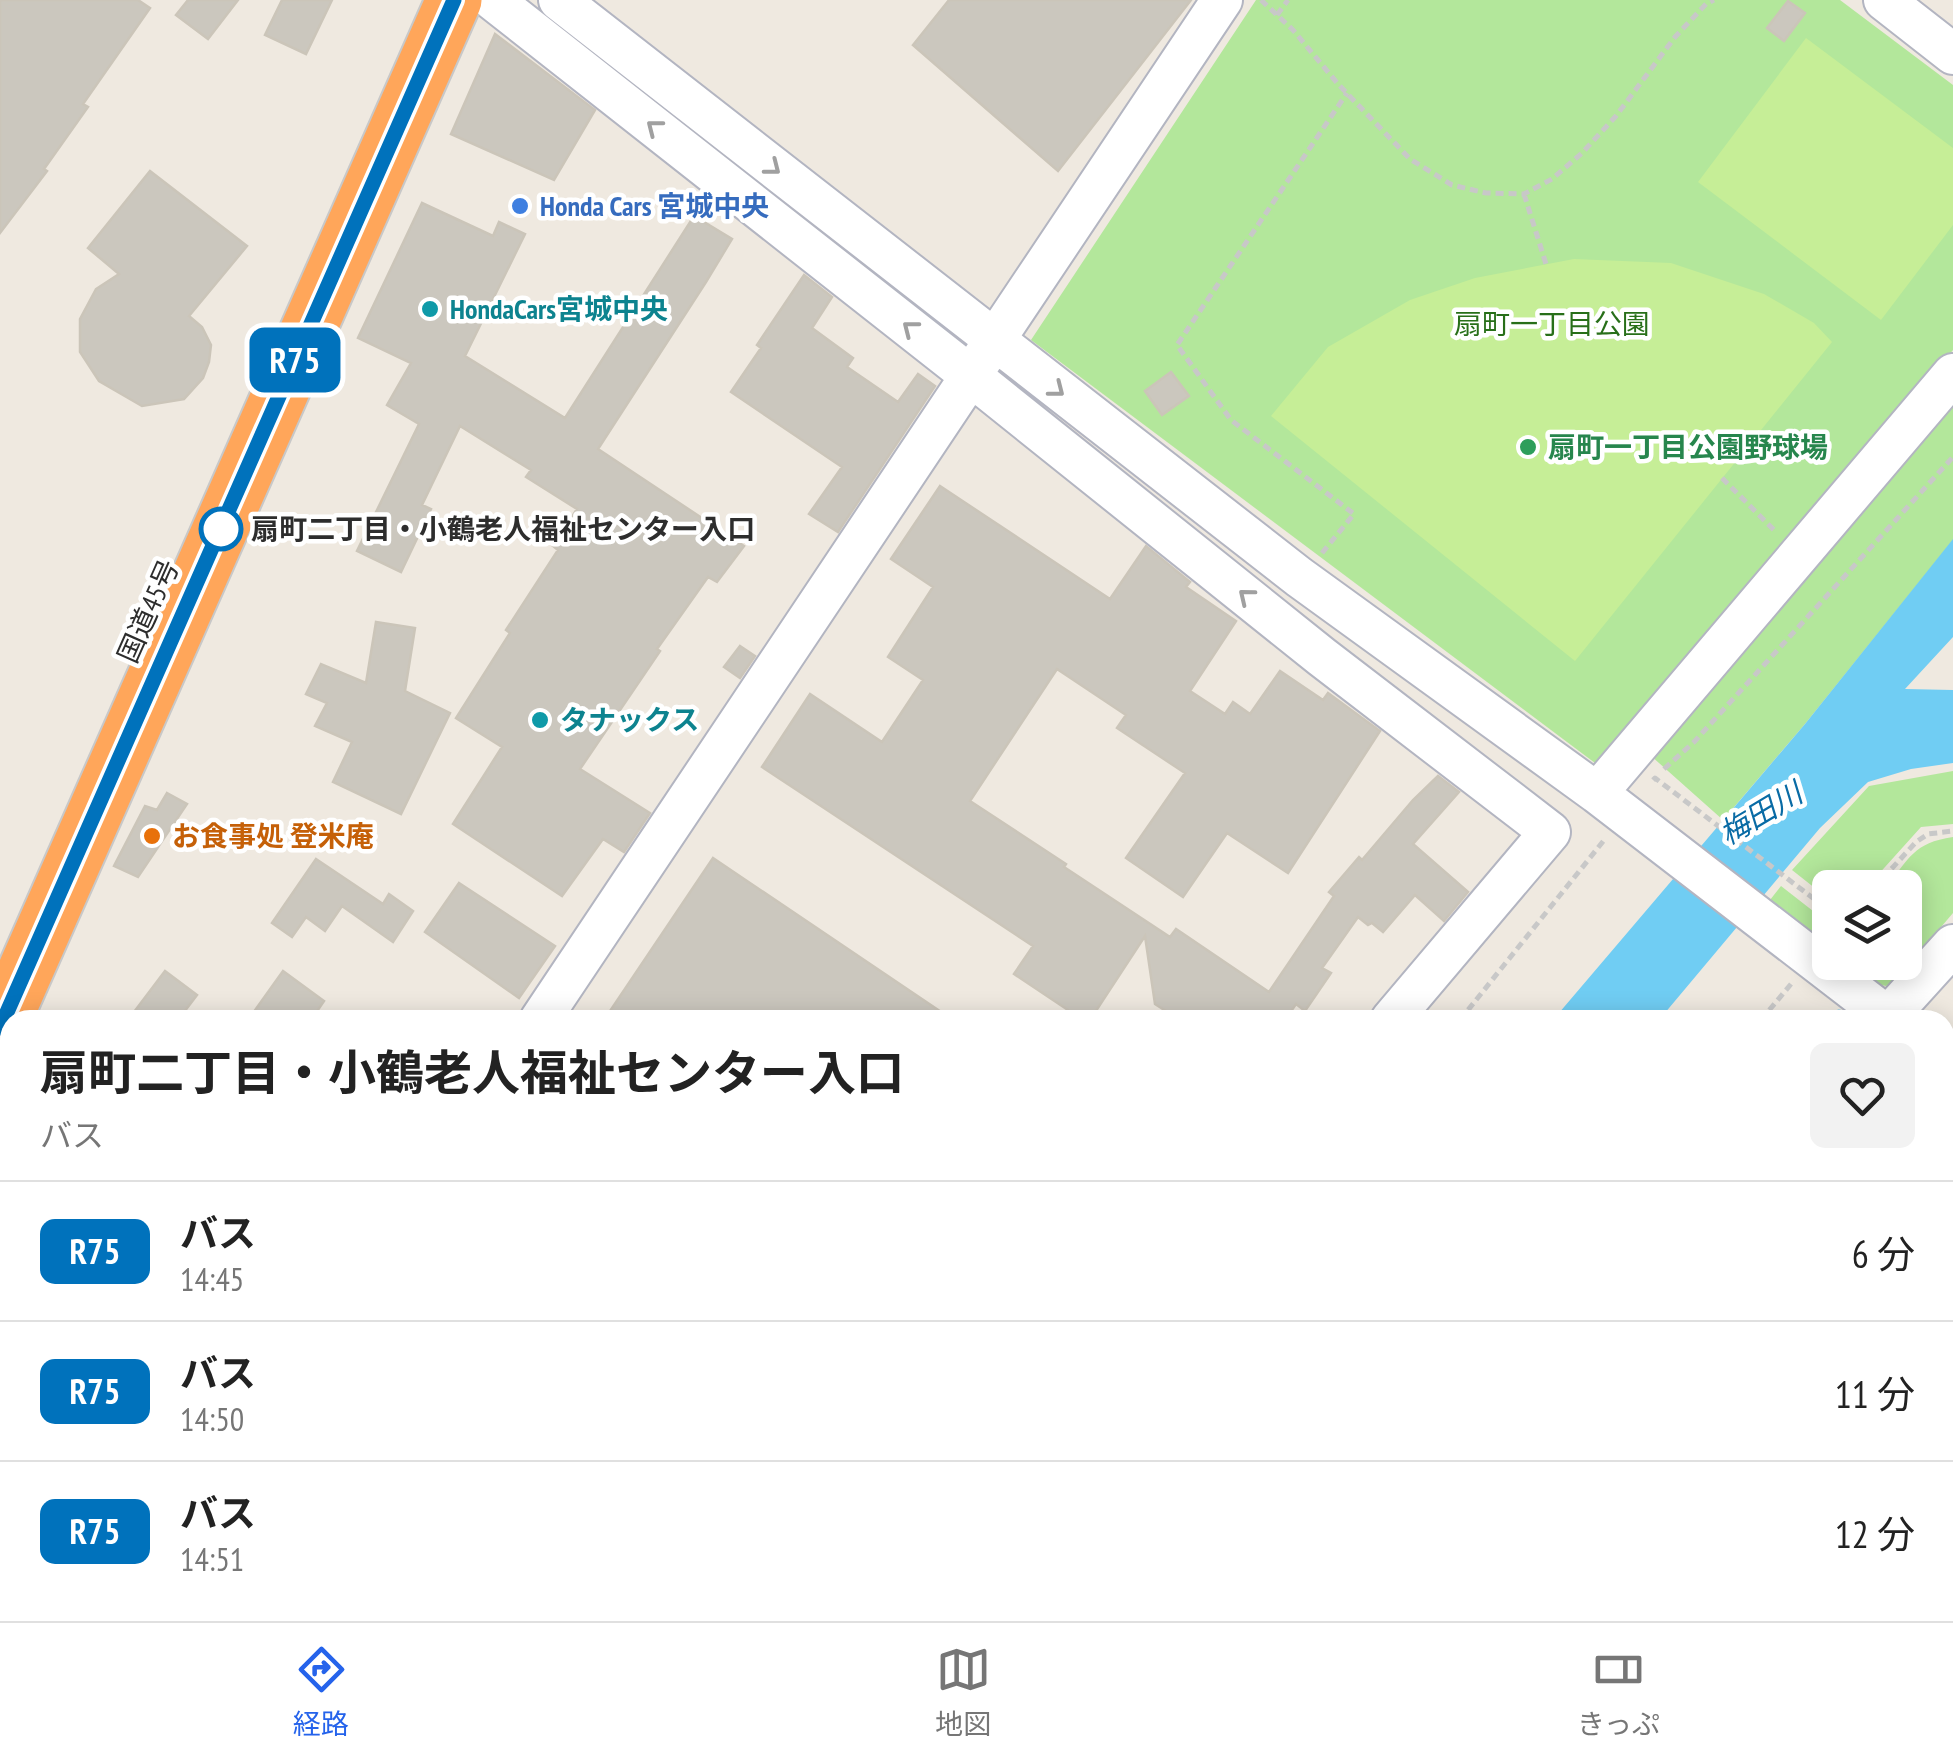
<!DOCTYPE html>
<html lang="ja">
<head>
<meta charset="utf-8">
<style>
	:root { --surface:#fff; --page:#f2f2f2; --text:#222; --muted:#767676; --line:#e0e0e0; --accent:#2563eb }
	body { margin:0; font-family:"PT Sans Narrow","Noto Sans JP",sans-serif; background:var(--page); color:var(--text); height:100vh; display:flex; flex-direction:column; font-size:38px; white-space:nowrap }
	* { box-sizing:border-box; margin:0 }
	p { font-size:32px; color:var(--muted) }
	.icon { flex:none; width:55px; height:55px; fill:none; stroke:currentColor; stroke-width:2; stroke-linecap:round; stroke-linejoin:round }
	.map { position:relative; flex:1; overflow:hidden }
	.panel { position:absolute; left:0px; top:1010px; width:1955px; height:612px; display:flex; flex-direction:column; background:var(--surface); border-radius:30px 30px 0 0; box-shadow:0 5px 25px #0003 }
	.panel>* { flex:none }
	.badge { padding:0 20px; border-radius:15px; font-size:35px; line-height:65px }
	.fabs { position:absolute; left:1812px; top:870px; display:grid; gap:20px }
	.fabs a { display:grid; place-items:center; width:110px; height:110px; border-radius:15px; background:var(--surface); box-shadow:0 5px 25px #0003; font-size:50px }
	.map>.badge { position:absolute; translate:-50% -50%; box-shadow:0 0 0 5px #fff }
	.round { display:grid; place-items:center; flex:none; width:105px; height:105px; border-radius:15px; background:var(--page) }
	.summary { display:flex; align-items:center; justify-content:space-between; height:170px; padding:0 40px }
	h1 { font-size:48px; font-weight:700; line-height:75px }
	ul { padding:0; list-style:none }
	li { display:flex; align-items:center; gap:30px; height:140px; padding:0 40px; border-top:2px solid var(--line) }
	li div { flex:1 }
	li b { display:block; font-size:38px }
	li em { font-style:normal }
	li .badge { min-width:110px; font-weight:700; text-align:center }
	.menu { display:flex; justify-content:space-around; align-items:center; height:140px; border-top:2px solid var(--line); background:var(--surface); font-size:28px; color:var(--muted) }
	.menu a { display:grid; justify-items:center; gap:5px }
	.menu .on { color:var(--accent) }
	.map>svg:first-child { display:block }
	.green { fill:#b3e79b }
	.pitch { fill:#c6ee97 }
	.water { fill:#70cdf3 }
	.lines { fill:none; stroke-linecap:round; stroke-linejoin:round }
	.stream { stroke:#70cdf3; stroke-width:9 }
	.building { fill:#cbc7be; stroke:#cbc5b9; stroke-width:2.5 }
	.minor-casing { stroke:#b3b5c1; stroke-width:44 }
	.highway-casing { stroke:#c8c8c8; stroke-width:59 }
	.path { stroke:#c8c8c8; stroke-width:5; stroke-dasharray:8 5; stroke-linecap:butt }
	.minor { stroke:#fff; stroke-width:40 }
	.highway { stroke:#ffa65a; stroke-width:55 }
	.oneway { stroke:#a0a0a0 }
	.line-casing { stroke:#fff; stroke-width:22 }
	.line { stroke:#0072bc; stroke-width:15 }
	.shop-dot { fill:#3f7fe0; stroke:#fff; stroke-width:4 }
	.culture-dot { fill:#0f9aa8; stroke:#fff; stroke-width:4 }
	.leisure-dot { fill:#2e9e5b; stroke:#fff; stroke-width:4 }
	.stop-dot { fill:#fff; stroke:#0072bc; stroke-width:5 }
	.food-dot { fill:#e8710a; stroke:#fff; stroke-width:4 }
	.labels { text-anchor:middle; stroke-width:9; stroke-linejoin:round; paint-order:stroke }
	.shop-label { font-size:28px; font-weight:bold; fill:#366cbe; stroke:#fff; text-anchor:start }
	.culture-label { font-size:28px; font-weight:bold; fill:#0d838f; stroke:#fff; text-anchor:start }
	.park-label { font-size:28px; fill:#286f19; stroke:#fff }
	.leisure-label { font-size:28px; font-weight:bold; fill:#27864d; stroke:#fff; text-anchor:start }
	.stop-label { font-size:28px; font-weight:bold; fill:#2d2d2d; stroke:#fff; text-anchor:start }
	.street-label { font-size:28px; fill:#2d2d2d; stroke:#fff }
	.food-label { font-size:28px; font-weight:bold; fill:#c56008; stroke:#fff; text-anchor:start }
	.water-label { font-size:30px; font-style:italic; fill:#096ba5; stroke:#fff }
</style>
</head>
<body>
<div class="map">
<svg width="1953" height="1621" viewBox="0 0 1953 1621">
	<rect width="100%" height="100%" fill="#efe9e0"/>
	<path class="green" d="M1256 0H1840L1953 85V350L1603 769 1031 340Z
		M1953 399V540L1805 724 1723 820 1650 755Z
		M1953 771V824L1921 827 1867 887 1830 888V900L1792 870 1869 786Z
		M1953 837V913L1895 981 1886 986 1877 984 1848 963 1905 962V888L1886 887C1910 858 1913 843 1953 837Z
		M1781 886 1822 918 1812 932 1770 900Z
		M1466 1612 1532 1613 1541 1621H1460Z"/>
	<path class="pitch" d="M1806 38 1953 148V225L1881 320 1698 182Z
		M1574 259 1671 263 1764 294 1814 323 1832 342 1575 661 1271 416 1328 347 1410 300 1475 278Z
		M1945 1128 1953 1132V1621H1678L1669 1613 1945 1612Z"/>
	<path class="water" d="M1953 539V637L1905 689 1953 690V763L1911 769 1868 782 1820 828 1659 1020H1553L1805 724Z
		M1051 1613V1612L1160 1613 1153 1621H1044Z"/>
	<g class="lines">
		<path class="stream" d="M1834 1020 1839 1014
			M1561 1612 1569 1621
			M1326 1621 1333 1612"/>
	</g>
	<path class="building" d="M0 0H138L150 8 83 104 88 107 44 169 47 171 0 233Z
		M188 0H238L208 39 176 15Z
		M282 0H332L306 54 265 35Z
		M949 0H1191L1058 171 913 45Z
		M1788 1 1805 13 1784 41 1767 28Z
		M495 34 595 110 554 180 451 134Z
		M150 171 247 246 189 316 202 327 211 345 209 362 203 378 184 399 142 406 99 381 80 352V319L96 289 119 274 88 248Z
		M422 203 493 236 499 222 525 234 465 356 565 418 694 216 732 239 706 282 598 449 744 546 717 582 708 577 657 649 660 651 580 769 650 813 624 852 603 839 562 896 453 824 502 747 456 718 510 633 506 630 558 550 553 546 577 509 526 477 531 470 460 426 422 505 431 509 401 572 357 551 419 424 387 405 411 363 358 338Z
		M804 275 832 297 812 328 853 358 847 367 898 402 918 374 935 386 838 532 809 514 842 467 731 392 761 348 757 345Z
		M1171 372 1189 396 1162 415 1145 391Z
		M940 486 1110 599 1146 546 1190 582 1186 587 1236 621 1190 691 1225 714 1233 702 1250 714 1280 671 1323 700 1328 693 1380 731 1288 873 1227 833 1183 897 1126 858 1185 773 1117 728 1126 715 1057 669 970 801 1066 864 1064 867 1170 937 1176 929 1269 992 1334 896 1329 892 1359 857 1362 860 1413 800 1438 776 1459 792 1413 844 1468 892 1444 921 1415 895 1383 932 1372 923 1368 925 1358 917 1322 968 1331 973 1305 1011 1296 1004 1285 1020H1180L1155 1004 1145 936 1090 1020H1083L1014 974 1033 946 762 767 810 694 882 742 923 680 888 657 933 587 891 559Z
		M376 622 415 628 405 691 450 713 401 814 333 782 352 742 315 726 327 703 306 694 321 664 366 683Z
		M740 646 755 656 740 678 724 667Z
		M167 793 187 804 138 877 114 866 145 806 157 810Z
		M713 858 953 1020H604Z
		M316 859 383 904 389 894 413 911 393 942 342 906 325 931 306 917 292 937 272 923Z
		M459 883 555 946 519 998 425 932Z
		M165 971 197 995 178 1020H128Z
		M283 971 324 1001 311 1020H248Z"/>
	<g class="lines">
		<defs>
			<path id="minor" d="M493 0 971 376 1322 657 1550 832 1391 1020
				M559 0 1299 577 1597 793 1888 1017
				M1884 0 1953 54
				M1597 793 1953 374
				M540 1020 1222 0
				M1885 1020 1953 945
				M0 1079 10 1086
				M727 1612 738 1621
				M881 1621 888 1612
				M1428 1621 1432 1612"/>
			<path id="highway" d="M0 1028 454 0"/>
		</defs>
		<use href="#minor" class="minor-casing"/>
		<use href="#highway" class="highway-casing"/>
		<path class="path" d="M1261 0 1293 30 1338 84 1410 159 1452 185 1486 193 1524 194 1552 179 1582 153 1616 116 1675 37 1707 3 1714 0
			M1277 15 1288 0
			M1524 194 1546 264
			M1722 478 1776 532
			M1322 553 1354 514 1231 420 1177 345 1347 93
			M1664 769 1694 742 1953 457
			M1653 780 1655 778 1830 911
			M1874 888 1916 842 1928 834 1953 831
			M1460 1020 1605 839
			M1761 1020 1791 984
			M1945 1120 1953 1124
			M964 1621 971 1612
			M1250 1621 1257 1612"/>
		<use href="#minor" class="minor"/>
		<use href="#highway" class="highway"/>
	</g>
	<defs><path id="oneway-chevron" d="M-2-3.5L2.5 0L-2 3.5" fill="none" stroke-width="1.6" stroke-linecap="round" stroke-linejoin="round" transform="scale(2.5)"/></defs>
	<g class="oneway">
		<use href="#oneway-chevron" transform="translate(654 127) rotate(-142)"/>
		<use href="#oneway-chevron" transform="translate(773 168) rotate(38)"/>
		<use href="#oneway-chevron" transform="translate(910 328) rotate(-142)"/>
		<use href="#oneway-chevron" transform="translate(1057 390) rotate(38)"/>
		<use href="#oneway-chevron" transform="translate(1246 596) rotate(-141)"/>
	</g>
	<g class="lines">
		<defs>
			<path id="line" d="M0 1028 454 0"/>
		</defs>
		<use href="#line" class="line-casing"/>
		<use href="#line" class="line"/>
	</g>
	<circle class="shop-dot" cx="520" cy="206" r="10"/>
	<g class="culture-dot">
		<circle cx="430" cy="309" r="10"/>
		<circle cx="540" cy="720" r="10"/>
	</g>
	<circle class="leisure-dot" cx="1528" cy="447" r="10"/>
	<circle class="stop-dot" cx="221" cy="529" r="20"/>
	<circle class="food-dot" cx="152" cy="836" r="10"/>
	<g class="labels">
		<g class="shop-label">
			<text x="540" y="216">Honda Cars 宮城中央</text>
		</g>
		<g class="culture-label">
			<text x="450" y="319">HondaCars宮城中央</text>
			<text x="560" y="730">タナックス</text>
		</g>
		<g class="park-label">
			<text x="1552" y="334">扇町一丁目公園</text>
		</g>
		<g class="leisure-label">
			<text x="1548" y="457">扇町一丁目公園野球場</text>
		</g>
		<g class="stop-label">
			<text x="251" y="539">扇町二丁目・小鶴老人福祉センター入口</text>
		</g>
		<g class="street-label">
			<text transform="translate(148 611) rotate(-66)" y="10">国道45号</text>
		</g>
		<g class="food-label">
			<text x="172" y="846">お食事処 登米庵</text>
		</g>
		<g class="water-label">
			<text transform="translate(1761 814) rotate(-31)" y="10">梅田川</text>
		</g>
	</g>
</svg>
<div class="fabs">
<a><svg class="icon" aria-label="layers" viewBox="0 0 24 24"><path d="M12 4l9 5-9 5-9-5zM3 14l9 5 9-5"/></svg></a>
</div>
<b class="badge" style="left:295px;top:360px;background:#0072bc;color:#fff">R75</b>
<section class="panel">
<div class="summary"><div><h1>扇町二丁目・小鶴老人福祉センター入口</h1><p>バス</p></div><a class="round"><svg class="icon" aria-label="heart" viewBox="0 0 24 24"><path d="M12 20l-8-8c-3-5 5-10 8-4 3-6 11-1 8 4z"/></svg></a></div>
<ul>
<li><span class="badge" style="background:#0072bc;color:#fff">R75</span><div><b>バス</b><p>14:45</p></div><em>6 分</em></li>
<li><span class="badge" style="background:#0072bc;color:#fff">R75</span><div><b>バス</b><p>14:50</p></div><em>11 分</em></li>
<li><span class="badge" style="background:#0072bc;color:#fff">R75</span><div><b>バス</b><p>14:51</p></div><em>12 分</em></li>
</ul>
</section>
</div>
<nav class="menu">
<a class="on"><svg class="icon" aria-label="directions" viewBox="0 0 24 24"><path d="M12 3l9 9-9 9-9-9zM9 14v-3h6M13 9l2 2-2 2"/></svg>経路</a>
<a><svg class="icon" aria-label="map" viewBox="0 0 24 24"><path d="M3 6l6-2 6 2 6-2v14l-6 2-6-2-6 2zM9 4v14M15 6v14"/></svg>地図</a>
<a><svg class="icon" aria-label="tickets" viewBox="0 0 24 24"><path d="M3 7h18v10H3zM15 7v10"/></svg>きっぷ</a>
</nav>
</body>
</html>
